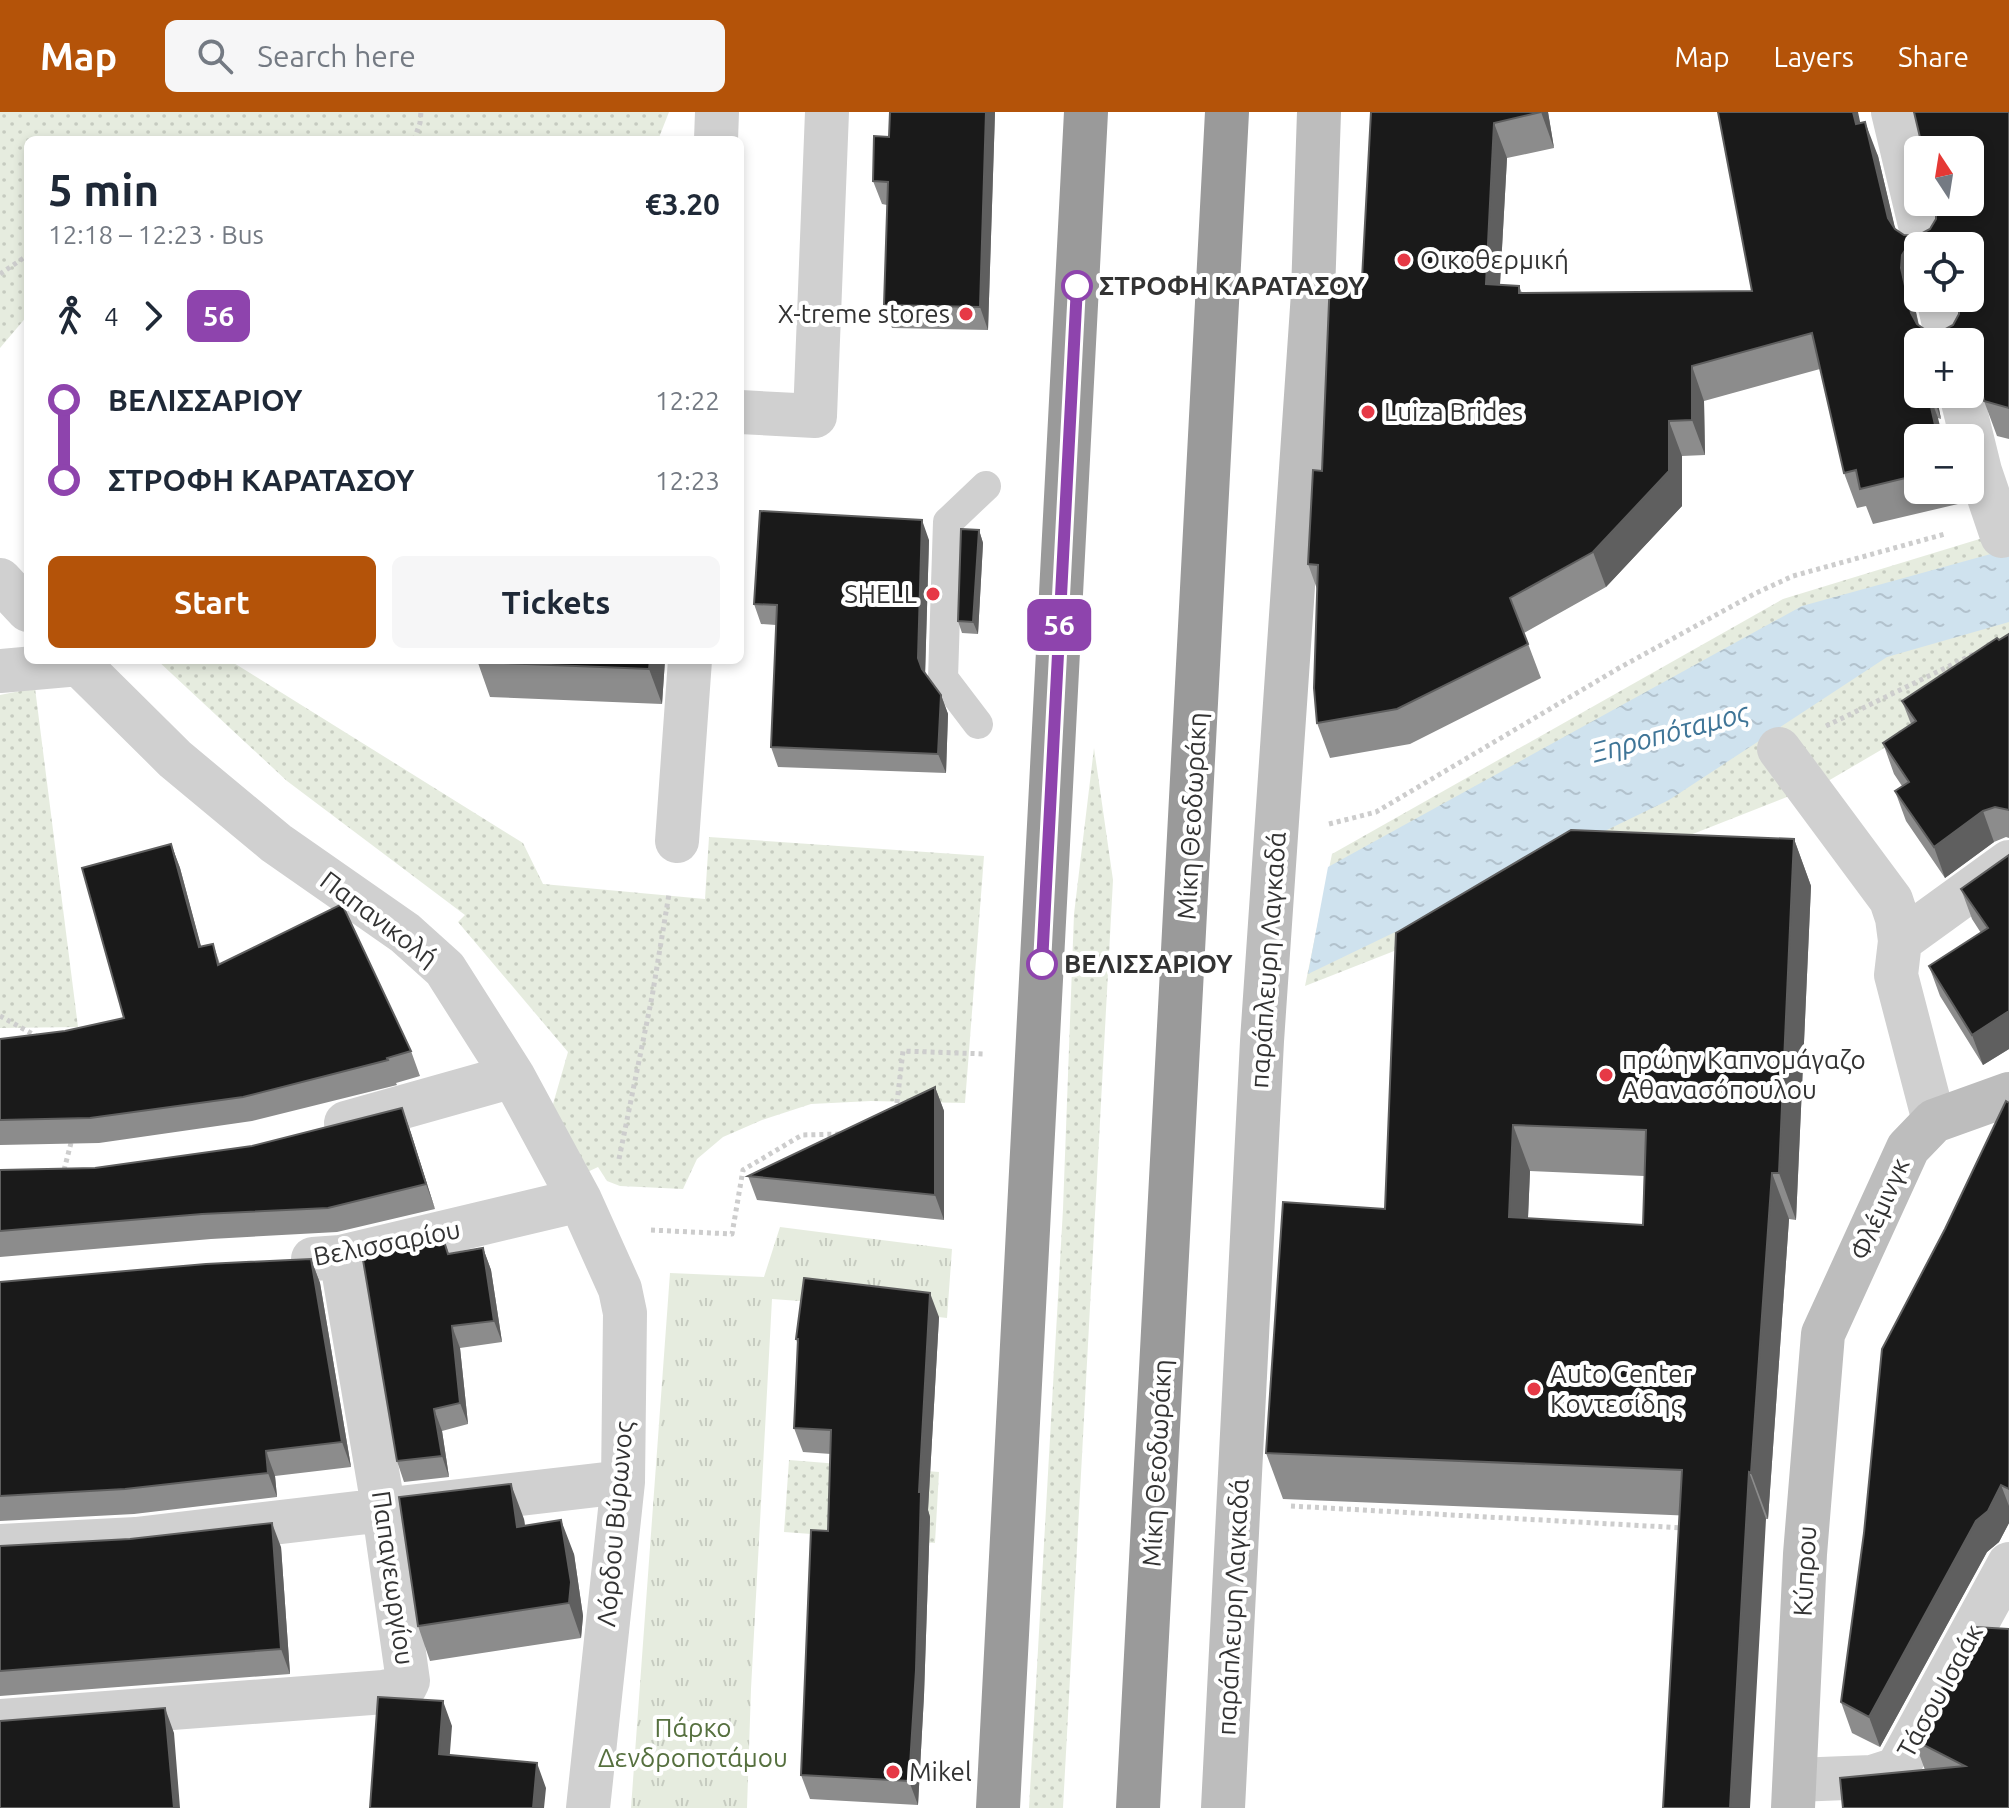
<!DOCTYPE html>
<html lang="en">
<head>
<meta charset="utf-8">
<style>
	:root { --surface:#fff; --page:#f6f6f7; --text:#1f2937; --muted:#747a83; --accent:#b45309 }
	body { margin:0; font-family:Ubuntu,sans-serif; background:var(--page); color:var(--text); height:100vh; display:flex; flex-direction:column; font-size:30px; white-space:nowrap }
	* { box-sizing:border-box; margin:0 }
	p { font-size:26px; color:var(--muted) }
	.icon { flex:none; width:44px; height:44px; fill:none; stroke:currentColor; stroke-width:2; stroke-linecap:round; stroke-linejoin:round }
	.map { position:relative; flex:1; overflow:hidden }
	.sheet { position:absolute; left:24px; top:24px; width:720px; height:528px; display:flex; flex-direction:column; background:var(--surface); border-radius:12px; box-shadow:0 4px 12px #0003 }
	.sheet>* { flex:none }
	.badge { padding:0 16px; border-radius:12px; font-size:28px; line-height:52px }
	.needle { width:52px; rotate:348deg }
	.controls { position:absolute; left:1904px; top:24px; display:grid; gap:16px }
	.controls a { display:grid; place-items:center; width:80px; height:80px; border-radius:12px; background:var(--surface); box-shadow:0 4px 12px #0003; font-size:40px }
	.map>.badge { position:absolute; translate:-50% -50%; box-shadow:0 0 0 4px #fff }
	.legs { display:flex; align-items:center; gap:12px; height:88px; padding:0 24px; font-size:26px }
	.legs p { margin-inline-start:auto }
	.headline { display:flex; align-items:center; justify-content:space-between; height:136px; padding:0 24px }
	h1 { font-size:44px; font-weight:700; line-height:60px }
	.button { display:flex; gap:16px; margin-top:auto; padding:16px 24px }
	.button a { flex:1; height:92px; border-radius:12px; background:var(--accent); color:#fff; font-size:32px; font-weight:700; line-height:92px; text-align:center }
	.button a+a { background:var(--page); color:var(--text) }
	ul { padding:0 24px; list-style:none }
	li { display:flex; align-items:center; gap:28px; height:80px; font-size:30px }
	li i { display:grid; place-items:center; width:12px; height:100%; margin:0 10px; background:currentColor }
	li i::after { content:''; width:20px; height:20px; margin:-10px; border:6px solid; border-radius:50%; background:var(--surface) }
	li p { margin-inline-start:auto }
	li:first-child i { background:linear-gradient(#0000 50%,currentColor 0) }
	li:last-child i { background:linear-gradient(currentColor 50%,#0000 0) }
	header { display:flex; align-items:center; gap:48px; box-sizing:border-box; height:112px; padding:0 40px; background:var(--accent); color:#fff }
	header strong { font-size:38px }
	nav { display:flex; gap:44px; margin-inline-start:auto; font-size:28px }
	.search { width:560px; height:72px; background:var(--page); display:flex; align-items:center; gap:20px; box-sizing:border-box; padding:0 28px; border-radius:12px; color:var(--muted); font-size:30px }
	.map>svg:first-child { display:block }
	.grass { fill:url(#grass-dots) }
	.park { fill:url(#park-tufts) }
	.water { fill:url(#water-ripples) }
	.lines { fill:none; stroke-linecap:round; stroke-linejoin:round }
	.path { stroke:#cdcdcd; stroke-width:5; stroke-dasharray:4 4; stroke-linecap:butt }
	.lane { stroke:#d0d0d0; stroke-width:30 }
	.street { stroke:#d0d0d0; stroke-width:44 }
	.secondary { stroke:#bdbdbd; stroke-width:44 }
	.highway { stroke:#9a9a9a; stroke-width:44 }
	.wall { fill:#8c8c8c; fill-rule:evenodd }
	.shaded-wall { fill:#5f5f5f }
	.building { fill:#1a1a1a; stroke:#5f5f5f; stroke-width:2; fill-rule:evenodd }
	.line-1-casing { stroke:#fff; stroke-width:18 }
	.line-1 { stroke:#8e44ad; stroke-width:12 }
	.poi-dot { fill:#e63946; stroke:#fff; stroke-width:3 }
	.stop-1-dot { fill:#fff; stroke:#8e44ad; stroke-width:4 }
	.labels { text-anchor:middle; stroke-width:8; stroke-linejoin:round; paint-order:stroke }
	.poi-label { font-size:26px; fill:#333; stroke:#fff; text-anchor:start }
	.stop-label { font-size:26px; font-weight:bold; fill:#333; stroke:#fff; text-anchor:start }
	.street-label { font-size:26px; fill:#333; stroke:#fff }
	.park-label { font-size:26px; fill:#56703f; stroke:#fff }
	.water-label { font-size:28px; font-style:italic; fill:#3f7597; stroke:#fff }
</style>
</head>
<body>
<header>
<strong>Map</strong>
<div class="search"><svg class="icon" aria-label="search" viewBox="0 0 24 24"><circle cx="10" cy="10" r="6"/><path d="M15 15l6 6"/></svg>Search here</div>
<nav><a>Map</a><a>Layers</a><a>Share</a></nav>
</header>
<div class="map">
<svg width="2009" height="1696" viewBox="0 0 2009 1696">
	<defs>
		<pattern id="grass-dots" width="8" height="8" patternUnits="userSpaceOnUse" patternTransform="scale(2)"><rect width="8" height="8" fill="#e6ecdf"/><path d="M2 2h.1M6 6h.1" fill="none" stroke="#c6cbc0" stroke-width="1.8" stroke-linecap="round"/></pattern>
		<pattern id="park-tufts" width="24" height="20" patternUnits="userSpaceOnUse" patternTransform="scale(2)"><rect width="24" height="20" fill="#e6ecdf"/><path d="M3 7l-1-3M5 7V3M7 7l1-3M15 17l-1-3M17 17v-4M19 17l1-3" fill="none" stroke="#c6cbc0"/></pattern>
		<pattern id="water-ripples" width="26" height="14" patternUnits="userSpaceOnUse" patternTransform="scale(2)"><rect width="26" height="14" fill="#cfe2ee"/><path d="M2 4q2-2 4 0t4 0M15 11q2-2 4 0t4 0" fill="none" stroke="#b2c2cd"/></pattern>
	</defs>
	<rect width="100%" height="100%" fill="#fff"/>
	<path class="grass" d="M0 0H669L658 28H28V203L0 236Z
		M2009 418V563L1828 669 1305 874 1332 742 1783 487Z
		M157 548H229L523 731 543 772 705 787 709 725 984 744 965 991 871 989 811 992 762 1008 723 1025 697 1047 683 1077 620 1074 607 1069 598 1055 579 1064 549 1006 568 940 458 810 465 803 287 669Z
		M35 576 78 915 0 916V583Z
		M1094 636 1113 768 1063 1696H1029L1063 1097 1074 802Z
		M789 1348 939 1360 935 1431 784 1420Z"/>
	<path class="park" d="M780 1115 952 1137 947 1206 813 1190 772 1187 751 1577 747 1696H631L670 1161 764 1165Z"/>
	<path class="water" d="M2009 437V510L1887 545 1669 688 1308 862 1328 755 1802 494Z"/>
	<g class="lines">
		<path class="path" d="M414 28 420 11 421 0
			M0 162 28 143
			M1826 614 1976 541
			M1329 712 1376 700 1619 556 1756 481 1793 464 1945 422
			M0 904 38 925
			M896 999 903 939 985 942
			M619 1047 652 885 669 782
			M64 1058 72 1027
			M651 1118 732 1122 743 1058 802 1023 841 1022
			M1291 1394 1684 1416"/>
		<path class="lane" d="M978 612 943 566 948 410 986 374"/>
		<path class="street" d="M1893 0 1925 134
			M716 28 717 0
			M1938 186 1948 230
			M1961 282 1980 359 2002 424
			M740 300 815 304 827 0
			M0 468 28 498
			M75 548 175 647 276 731 405 821 445 857 513 964 580 1088 620 1177 625 1201 623 1370 588 1696
			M0 559 79 552
			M1779 637 1891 788 1897 806 1900 829 1896 863 1934 1009
			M677 729 690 548
			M1900 829 2009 750
			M346 1011 513 964
			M313 1147 341 1145 580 1088
			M0 1434 136 1427 623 1370
			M0 1609 384 1580 405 1575 408 1569 384 1400 341 1145
			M1795 1668 1872 1665 1897 1657 2009 1452"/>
		<path class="secondary" d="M1223 1696 1262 929 1313 181 1319 0
			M1793 1696 1805 1442 1823 1222 1908 1036 1934 1009 2009 982"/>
		<path class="highway" d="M998 1696 1086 0
			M1138 1696 1227 0"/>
	</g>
	<path class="wall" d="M995 0 988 218 892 216 884 193 887 93 882 92 873 69 889 25Z
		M1371 0H1548L1554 36 1507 46 1500 173 1519 174 1522 181 1752 179 1861 11 1878 44 1895 117 1904 123 1917 124 1930 117 2009 0V327L1997 324 1984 289 1978 265 1970 260V230H1918V282H1937V287L1941 307 1938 306 1918 326V378H1955L1958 392 1873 412 1866 394 1857 396 1844 361 1820 257 1704 289 1705 343 1682 344V394L1606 475 1524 521 1541 566 1410 632 1330 646 1317 611V477L1308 452 1322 359 1362 167ZM1918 134H1970L1959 202 1953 213 1942 219H1927L1919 213 1914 191V178L1918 173Z
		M979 418 983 431 978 522 962 521 958 509Z
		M929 428 925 562 941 583 948 602 946 661 778 655 771 635 776 513 761 512 754 492Z
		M2009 522V726L2006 725 1994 730 1945 766 1906 709 1895 679 1902 674 1894 662 1883 631 1911 612 1902 589Z
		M477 548H665L662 592 490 585Z
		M1794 727 1811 774 1796 1108 1789 1107 1768 1407 1283 1387 1266 1341 1385 1097ZM1530 1059 1644 1064 1643 1113 1528 1106Z
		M171 732 180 756 201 835 213 832 220 852 411 939 420 964 396 971 397 973 252 1009 99 1031 0 1033V927L65 919 124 906Z
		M2009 743V937L1983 953 1940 884 1929 854 1981 821 1972 807 1961 777Z
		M935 975 944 999V1108L757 1088 748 1064Z
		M2009 991V1411L1999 1430 1987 1440 1880 1635 1852 1621 1841 1590 1945 1117Z
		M402 996 435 1097 337 1120 211 1127 0 1145V1058L95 1056 252 1034Z
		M442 1123 449 1142 483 1136 491 1158 502 1230 460 1236 468 1312 442 1319 449 1365 404 1370 397 1349Z
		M311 1147 320 1171 351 1355 275 1364 277 1385 134 1402 0 1409V1170Z
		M939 1205 928 1398 930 1405 924 1583 918 1693 810 1687 801 1663 828 1419 831 1342 803 1340 794 1316 798 1233 796 1227Z
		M524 1407 525 1414 574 1442 583 1504 581 1526 430 1549 418 1514Z
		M0 1434 281 1435 290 1562 0 1584Z
		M2009 1517V1696L1925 1658 1914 1628Z"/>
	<path class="shaded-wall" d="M986 0H995L988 218 980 195Z
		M1541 0H1548L1554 36Z
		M1853 0H1858L1868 47 1856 12Z
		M1865 10 1878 44 1901 141 1888 106Z
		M1494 11 1507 46 1498 207 1486 172Z
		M1909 132 1918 157V173L1914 178V191L1922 230 1911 201 1901 156 1902 143Z
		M1692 254 1704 289 1705 343 1692 308Z
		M1928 282H1929L1938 306 1943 326H1938Z
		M1932 282H1937V287L1941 307Z
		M1669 309 1682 344V394L1606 475 1593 440Z
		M922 408 929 428 925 565 918 546Z
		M979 418 983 431 978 522 973 510Z
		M650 548H665L662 592 649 557Z
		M941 583 948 602 946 661 938 642Z
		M1983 699 1994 730 1945 766 1934 735Z
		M1794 727 1811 774 1796 1108 1779 1061Z
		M171 732 180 756 208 860 199 835Z
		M2009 899V937L1983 953 1972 923Z
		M935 975 944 999V1108L935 1083Z
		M402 996 411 1021 435 1097 426 1072Z
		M1513 1013 1530 1059 1526 1151 1509 1105Z
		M1772 1061 1789 1107 1768 1407 1751 1361Z
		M483 1136 491 1158 502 1230 494 1209Z
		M311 1147 320 1171 351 1355 342 1330Z
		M930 1181 939 1205 928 1398 930 1405 924 1583 918 1693 909 1669 919 1380Z
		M452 1214 460 1236 468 1312 460 1291Z
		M434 1297 442 1319 449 1365 442 1344Z
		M266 1339 275 1364 277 1385 268 1361Z
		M1749 1360 1766 1407 1750 1696H1730Z
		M511 1372 524 1407 530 1450 517 1415Z
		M2001 1373 2009 1394V1411L1999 1430 1987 1440 1880 1635 1869 1605 1976 1409Z
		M561 1408 574 1442 583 1504 581 1526 569 1491Z
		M272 1411 281 1435 290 1562 281 1537Z
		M443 1589 452 1614 448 1666 439 1642Z
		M165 1596 174 1621 180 1696H174Z
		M537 1651 546 1676 544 1696H533Z"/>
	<path class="building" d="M890 0H986L980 195 884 193 888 70 873 69 874 24 889 25Z
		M1371 0H1541L1494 11 1486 172 1519 174V181L1752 179 1718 0H1853L1856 12 1865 10 1888 106 1895 117 1904 123 1917 124 1930 117 1936 107V90H1970V38H1923L1914 0H2009V296L1984 289 1973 241 1970 236V230H1966L1955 223H1942L1930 230H1918V282H1928L1938 326H1918V363L1860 377 1856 358 1844 361 1812 221 1692 254V308L1669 309V359L1593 440 1510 486 1528 532 1397 597 1317 611 1314 576 1318 453 1308 452 1313 358 1322 359 1330 166 1362 167ZM1921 127 1933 128 1943 134H1970V186H1959V202L1953 213 1942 219H1927L1917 212 1911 201 1901 156 1902 143 1909 132Z
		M760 399 922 408 918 546 922 557 941 583 938 642 771 635 777 493 754 492Z
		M961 417 979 418 973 510 958 509Z
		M2009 522V698L1995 695 1983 699 1934 735 1895 679 1909 670 1883 631 1916 609 1902 589 1997 526 1999 528Z
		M477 548H650L649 557 477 550Z
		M1571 718 1794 727 1779 1061H1772L1751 1361 1749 1360 1730 1696H1663L1682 1358 1266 1341 1283 1090 1385 1097 1396 821ZM1513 1013 1646 1018 1643 1113 1509 1105Z
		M171 732 199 835 213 832 218 853 342 792 411 939 387 946 388 948 243 985 90 1006 0 1008V927L65 919 124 906 82 756Z
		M2009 743V899L1972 923 1929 854 1988 816 1961 777Z
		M935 975V1083L748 1064Z
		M2006 989 2009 991V1377L2001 1373 1988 1399 1976 1409 1869 1605 1841 1590 1864 1421 1882 1237 1945 1117Z
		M402 996 426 1072 328 1096 202 1102 0 1119V1058L95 1056 252 1034Z
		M442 1123 448 1142 483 1136 494 1209 452 1214 460 1291 434 1297 442 1344 397 1349 362 1142Z
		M311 1147 342 1330 266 1339 268 1361 125 1377 0 1384V1170L206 1152Z
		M804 1166 930 1181 919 1380H921L916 1558 909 1669 801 1663 811 1418 828 1419 831 1318 794 1316 798 1227H796Z
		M511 1372 517 1415 561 1408 571 1470 569 1491 418 1514 399 1385Z
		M272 1411 281 1537 0 1559V1434L130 1427Z
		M1975 1515 2009 1517V1696H1843L1840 1666 1965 1654 1914 1628Z
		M378 1585 443 1589 439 1642 537 1651 533 1696H370Z
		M165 1596 174 1696H0V1609Z"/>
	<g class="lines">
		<defs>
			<path id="line-1" d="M1042 852 1077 174"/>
		</defs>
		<use href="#line-1" class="line-1-casing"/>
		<use href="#line-1" class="line-1"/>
	</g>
	<g class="poi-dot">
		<circle cx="1404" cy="148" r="8"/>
		<circle cx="966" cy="202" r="8"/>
		<circle cx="1368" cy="300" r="8"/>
		<circle cx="933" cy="482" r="8"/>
		<circle cx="1606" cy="963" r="8"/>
		<circle cx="1534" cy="1277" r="8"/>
		<circle cx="893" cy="1660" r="8"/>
	</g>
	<g class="stop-1-dot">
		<circle cx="1077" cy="174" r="14"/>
		<circle cx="1042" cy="852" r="14"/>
	</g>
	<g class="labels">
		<g class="poi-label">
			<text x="1420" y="157">Οικοθερμική</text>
			<text x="950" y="211" text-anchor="end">X-treme stores</text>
			<text x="1384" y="309">Luiza Brides</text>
			<text x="917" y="491" text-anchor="end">SHELL</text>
			<text x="1622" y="957">πρώην Καπνομάγαζο<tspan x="1622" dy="30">Αθανασόπουλου</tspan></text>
			<text x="1550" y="1271">Auto Center<tspan x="1550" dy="30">Κοντεσίδης</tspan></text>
			<text x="909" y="1669">Mikel</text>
		</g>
		<g class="stop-label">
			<text x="1099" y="183">ΣΤΡΟΦΗ ΚΑΡΑΤΑΣΟΥ</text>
			<text x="1064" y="861">ΒΕΛΙΣΣΑΡΙΟΥ</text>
		</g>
		<g class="street-label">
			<text transform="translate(1192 704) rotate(-87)" y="9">Μίκη Θεοδωράκη</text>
			<text transform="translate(379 807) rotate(37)" y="9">Παπανικολή</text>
			<text transform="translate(1268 848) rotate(-86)" y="9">παράπλευρη Λαγκαδά</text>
			<text transform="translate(1880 1097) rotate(-66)" y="9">Φλέμινγκ</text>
			<text transform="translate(387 1131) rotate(-11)" y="9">Βελισσαρίου</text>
			<text transform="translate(1157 1351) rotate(-87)" y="9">Μίκη Θεοδωράκη</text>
			<text transform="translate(615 1412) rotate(-85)" y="9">Λόρδου Βύρωνος</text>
			<text transform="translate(1805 1459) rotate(-87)" y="9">Κύπρου</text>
			<text transform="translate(393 1466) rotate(82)" y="9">Παπαγεωργίου</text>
			<text transform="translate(1233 1495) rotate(-87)" y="9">παράπλευρη Λαγκαδά</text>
			<text transform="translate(1940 1579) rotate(-61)" y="9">Τάσου Ισαάκ</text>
		</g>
		<g class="park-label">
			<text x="693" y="1625">Πάρκο<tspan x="693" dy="30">Δενδροποτάμου</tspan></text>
		</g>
		<g class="water-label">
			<text transform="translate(1670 620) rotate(-15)" y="10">Ξηροπόταμος</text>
		</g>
	</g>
</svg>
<div class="controls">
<a><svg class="needle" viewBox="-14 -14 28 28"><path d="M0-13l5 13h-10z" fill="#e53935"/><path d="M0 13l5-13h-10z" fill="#747a83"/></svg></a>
<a><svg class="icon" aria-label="locate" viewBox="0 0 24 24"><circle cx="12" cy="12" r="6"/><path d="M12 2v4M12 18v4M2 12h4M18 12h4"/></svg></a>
<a>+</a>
<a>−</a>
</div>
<b class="badge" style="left:1059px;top:513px;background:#8e44ad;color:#fff">56</b>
<section class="sheet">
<div class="headline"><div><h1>5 min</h1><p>12:18 – 12:23 · Bus</p></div><b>€3.20</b></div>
<div class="legs"><svg class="icon" aria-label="walk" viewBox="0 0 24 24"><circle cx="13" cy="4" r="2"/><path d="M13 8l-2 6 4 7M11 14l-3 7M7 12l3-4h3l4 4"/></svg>4<svg class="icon" aria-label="forward" viewBox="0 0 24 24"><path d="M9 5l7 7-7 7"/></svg><b class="badge" style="background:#8e44ad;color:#fff">56</b></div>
<ul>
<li><i style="color:#8e44ad"></i><b>ΒΕΛΙΣΣΑΡΙΟΥ</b><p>12:22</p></li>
<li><i style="color:#8e44ad"></i><b>ΣΤΡΟΦΗ ΚΑΡΑΤΑΣΟΥ</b><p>12:23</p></li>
</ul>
<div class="button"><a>Start</a><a>Tickets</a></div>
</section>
</div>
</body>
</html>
